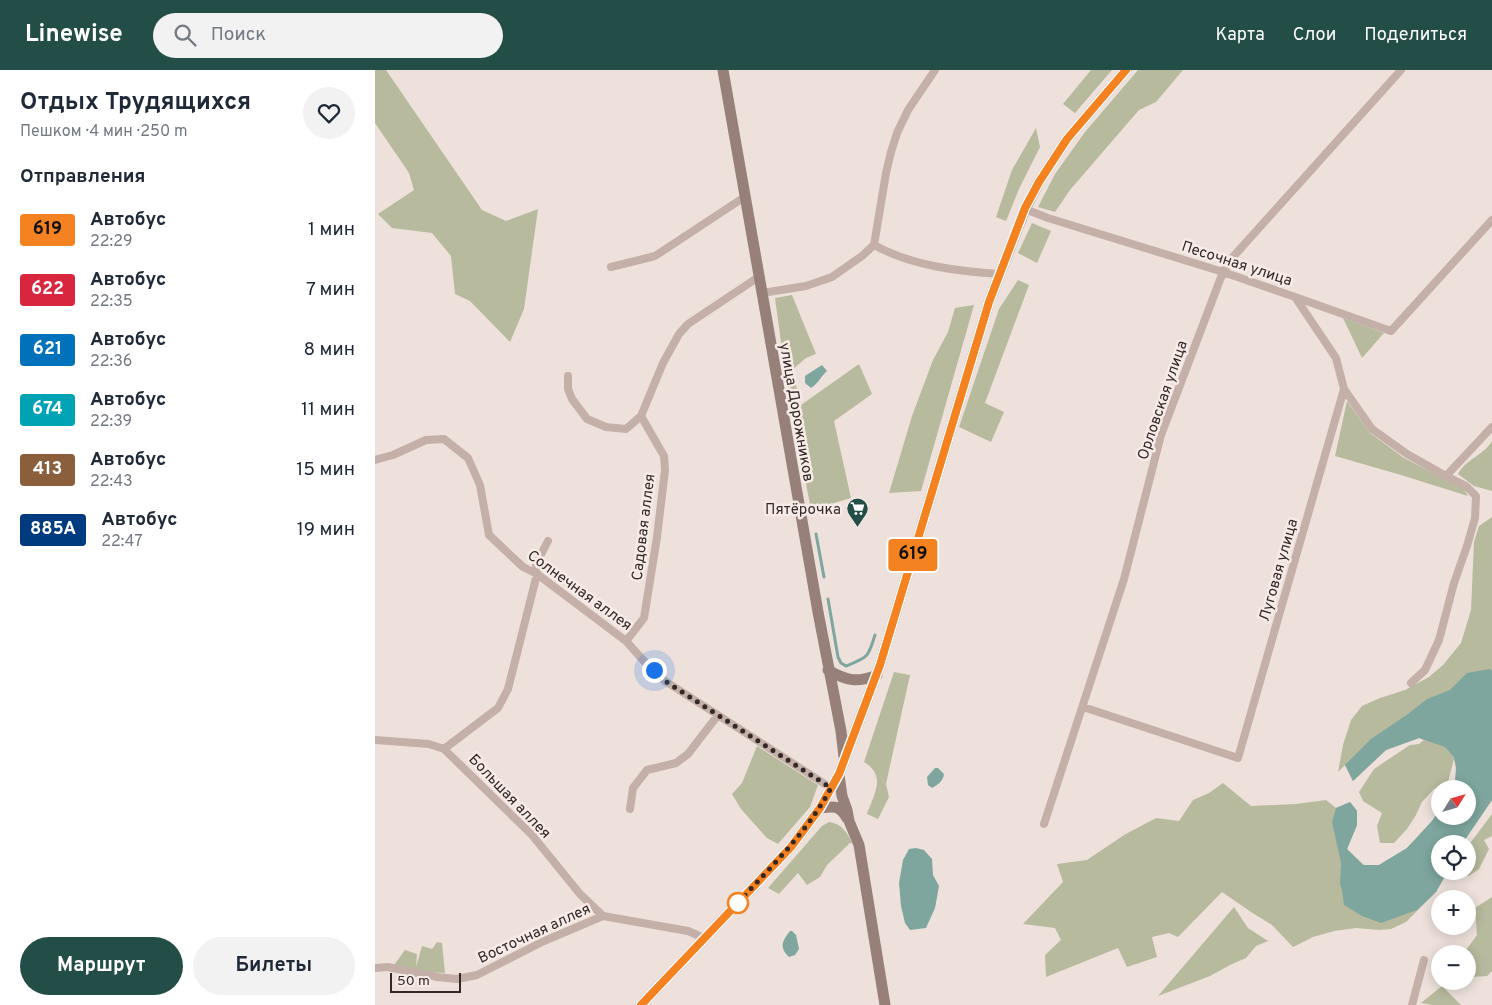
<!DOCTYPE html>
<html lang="ru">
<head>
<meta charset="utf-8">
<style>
	:root { --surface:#fff; --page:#f2f2f3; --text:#1f2937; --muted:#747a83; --accent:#234d47 }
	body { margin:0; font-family:Overpass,sans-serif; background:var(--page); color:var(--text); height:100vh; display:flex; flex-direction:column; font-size:19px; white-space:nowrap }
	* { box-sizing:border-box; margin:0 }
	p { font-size:16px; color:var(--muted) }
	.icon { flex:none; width:28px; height:28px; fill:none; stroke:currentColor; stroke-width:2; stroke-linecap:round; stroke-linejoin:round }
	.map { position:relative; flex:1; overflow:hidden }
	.panel { display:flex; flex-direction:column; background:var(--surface); width:375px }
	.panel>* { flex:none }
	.badge { padding:0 10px; border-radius:4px; font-size:18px; line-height:32px }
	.needle { width:32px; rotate:53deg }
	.fabs { position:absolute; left:1056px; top:710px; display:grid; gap:10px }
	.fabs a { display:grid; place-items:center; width:45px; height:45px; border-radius:50%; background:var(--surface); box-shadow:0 2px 12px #0003; font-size:25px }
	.scale { position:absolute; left:15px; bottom:12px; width:71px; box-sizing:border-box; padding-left:5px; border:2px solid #322827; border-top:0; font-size:14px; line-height:18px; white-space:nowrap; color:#322827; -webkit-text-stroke:4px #f6ebe6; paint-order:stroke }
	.you { position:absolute; width:25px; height:25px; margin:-12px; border:4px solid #fff; border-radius:50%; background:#1a73e8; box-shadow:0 0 0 8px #1a73e833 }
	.map>.badge { position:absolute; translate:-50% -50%; box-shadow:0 0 0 2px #fff }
	h2 { padding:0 20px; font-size:19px; line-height:45px }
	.round { display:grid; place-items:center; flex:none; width:52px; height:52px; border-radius:26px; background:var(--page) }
	.overview { display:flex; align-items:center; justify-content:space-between; height:85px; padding:0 20px }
	h1 { font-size:24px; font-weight:700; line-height:38px }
	.primary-button { display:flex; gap:10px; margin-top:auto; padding:10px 20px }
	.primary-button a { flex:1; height:58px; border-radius:30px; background:var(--accent); color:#fff; font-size:20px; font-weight:700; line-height:58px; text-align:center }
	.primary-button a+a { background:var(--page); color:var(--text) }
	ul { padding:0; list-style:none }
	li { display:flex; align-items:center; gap:15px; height:60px; padding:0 20px }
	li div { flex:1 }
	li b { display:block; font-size:19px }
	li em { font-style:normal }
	li .badge { min-width:55px; font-weight:700; text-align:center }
	header { display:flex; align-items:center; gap:30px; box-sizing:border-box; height:70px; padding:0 25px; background:var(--accent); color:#fff }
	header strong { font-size:24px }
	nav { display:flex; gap:28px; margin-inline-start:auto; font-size:18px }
	.search { width:350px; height:45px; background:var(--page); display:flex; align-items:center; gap:12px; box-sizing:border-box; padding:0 18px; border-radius:28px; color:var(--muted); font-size:19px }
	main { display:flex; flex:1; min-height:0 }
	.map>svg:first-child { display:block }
	.green { fill:#b7ba9d }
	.water { fill:#7ea69f }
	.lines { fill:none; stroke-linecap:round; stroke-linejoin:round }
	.stream { stroke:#7ea69f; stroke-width:3 }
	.street { stroke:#c4afa9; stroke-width:8 }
	.secondary { stroke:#977f7a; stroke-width:11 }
	.line-casing { stroke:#fff; stroke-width:11 }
	.line { stroke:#f58220; stroke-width:8 }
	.walk { stroke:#322827; stroke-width:5; stroke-dasharray:0 9 }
	.stop-dot { fill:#fff; stroke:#f58220; stroke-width:2.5 }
	.labels { text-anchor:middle; stroke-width:5; stroke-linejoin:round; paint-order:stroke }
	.street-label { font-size:15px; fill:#322827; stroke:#f6ebe6 }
	.poi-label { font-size:15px; fill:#322827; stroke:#f6ebe6; text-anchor:end }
</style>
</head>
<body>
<header>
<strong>Linewise</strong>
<div class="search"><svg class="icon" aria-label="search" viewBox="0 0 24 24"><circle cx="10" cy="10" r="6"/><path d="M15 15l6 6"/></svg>Поиск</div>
<nav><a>Карта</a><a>Слои</a><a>Поделиться</a></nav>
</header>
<main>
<section class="panel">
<div class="overview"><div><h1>Отдых Трудящихся</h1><p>Пешком · 4 мин · 250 m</p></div><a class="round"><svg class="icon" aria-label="heart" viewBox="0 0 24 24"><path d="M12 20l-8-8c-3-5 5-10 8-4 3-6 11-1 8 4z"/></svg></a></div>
<h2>Отправления</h2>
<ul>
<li><span class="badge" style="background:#f58220;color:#111">619</span><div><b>Автобус</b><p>22:29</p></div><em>1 мин</em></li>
<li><span class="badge" style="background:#d7263d;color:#fff">622</span><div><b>Автобус</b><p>22:35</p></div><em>7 мин</em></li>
<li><span class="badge" style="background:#0072bc;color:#fff">621</span><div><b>Автобус</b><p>22:36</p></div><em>8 мин</em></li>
<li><span class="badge" style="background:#00a3b4;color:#fff">674</span><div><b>Автобус</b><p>22:39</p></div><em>11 мин</em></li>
<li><span class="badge" style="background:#8b5e3c;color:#fff">413</span><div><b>Автобус</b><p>22:43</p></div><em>15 мин</em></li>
<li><span class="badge" style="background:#003b80;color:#fff">885А</span><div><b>Автобус</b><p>22:47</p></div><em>19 мин</em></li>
</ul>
<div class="primary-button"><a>Маршрут</a><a>Билеты</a></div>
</section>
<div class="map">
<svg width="1117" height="935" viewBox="0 0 1117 935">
	<rect width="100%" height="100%" fill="#eee1db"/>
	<path class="green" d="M0 0H11L107 140 131 151 163 139 149 239 135 272 95 231 80 224 76 186 57 163 17 158 3 144 39 120 34 103 0 53Z
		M716 0H737L700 43 688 34Z
		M763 0H808L781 32 764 40 695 120 680 142 663 137 680 104 710 62Z
		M661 58 665 77 644 119 631 151 621 147 637 100Z
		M657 153 676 161 662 193 643 183Z
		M643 210 654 215 610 333 629 342 616 372 584 357 624 239Z
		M417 225 441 284 431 288 417 300 426 335 484 294 497 324 459 351 476 428 436 440 410 301 400 228Z
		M599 235 546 421 514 423 537 346 558 290 573 262 580 238Z
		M968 248 1009 263 987 288Z
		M972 331 995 363 1029 388 1089 419 1093 426 1026 405 960 386Z
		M1117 371V421L1099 416 1083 404C1091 389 1109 385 1117 371Z
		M1117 447V730L1087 774H1065V801H1073L1061 822 1031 852 1016 859 1004 860 981 858 959 861 938 867 918 877 897 855 876 842 847 822 803 867 794 863 777 867 782 887 752 897 743 878 671 907 670 885 686 870 680 858 648 854 688 812 682 794 712 790 749 765 781 748 804 751 818 730 834 723 848 713 876 736 921 734 951 730 961 738 975 732 982 741V755L972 779 989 795H1004L1032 778 1057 751 1065 739V746H1092V719H1077C1082 710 1082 698 1079 689L1073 712 1059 719 1047 732 1041 745 1032 759 1019 773H1005L1002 756 1007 743 988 731 984 722 999 699 1035 675 1044 674 1049 670 1044 668 1011 680 978 711 970 695 963 702 968 675 976 650 987 636 1005 628 1030 620 1054 607 1068 595 1086 573 1096 540 1099 472 1104 456Z
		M519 602 535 605 511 714 514 727 503 749 492 744C499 724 512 706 489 692Z
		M382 676 443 715 435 737 403 774 392 768 366 739 357 724 367 713Z
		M1117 744V766L1109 770 1114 779 1104 799 1094 806 1080 802 1092 801 1093 776Z
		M454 752C467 754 472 762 477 773H475L452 795 445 807 432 815 423 803 404 824 393 818 447 756Z
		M1117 827V901L1112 906 1097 907 1093 905 1092 884H1088L1102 865 1100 838Z
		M859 837 873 858 893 871 881 876 871 888 855 895 835 906 783 926Z
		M62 872 67 873 70 903 40 901 19 895 30 880 42 884 41 897 47 876 57 879Z
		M1067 916 1086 935H1058L1046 933Z"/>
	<path class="water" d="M447 295 452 301C446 306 443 314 436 318L430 313V306Z
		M1115 599 1117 601V730L1087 774H1065V801H1073L1061 822 1042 840 1006 853 987 846 969 835 967 820 965 814 966 793 957 752 961 738 975 732 982 741V755L972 779 988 795H1004L1032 778 1057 751 1065 739V746H1092V719H1077L1080 713 1081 697 1079 687 1070 677 1044 668 1011 680 978 711 970 695 996 669 1033 644 1052 629 1075 620 1092 603Z
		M560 698H563L569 704C568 711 563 715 557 718L553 715 552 707Z
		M541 778 549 780 557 789 558 805 564 816 560 838 551 858 535 860 530 853 526 836 524 813 528 790 534 779Z
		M415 861H417L421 865 424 879 420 885 414 887C404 878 407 871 415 861Z"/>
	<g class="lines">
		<path class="stream" d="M441 464 449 507
			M453 529 463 587 466 593 471 596C493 587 493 588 500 565"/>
		<path class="street" d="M650 139 673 148 848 202 920 227 961 288 969 319 997 359 1032 384 1071 406
			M499 175C537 196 582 201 624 204
			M236 197 280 186 371 126
			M387 223 431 216 457 207 487 186 499 175 511 103 516 82 522 63 533 40 560 0
			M920 227 1016 261 1117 150
			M193 306V319L197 329 212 349 231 357 251 359 266 346 288 293 304 264 313 254 385 206
			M0 390 18 385 51 370 69 369 93 388 105 415 114 465 148 497 162 504 251 571 268 590 290 611 456 718
			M251 571 269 548 282 467 290 400 289 386 266 346
			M1036 613 1050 600 1064 570 1079 513 1092 476 1100 448 1101 426 1091 416 1071 406 1117 357
			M708 637 863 688 969 319
			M0 670 54 674 69 679 157 765 205 824 228 846
			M69 679 123 638 133 619 162 504 161 494 173 471
			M255 739 258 718 272 700 301 693 313 684 343 645
			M669 754 749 509 786 365 848 202 857 188 1026 0
			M0 898 13 897 62 907 82 909 102 905 169 871 228 846 313 861 329 868
			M1037 935 1049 890"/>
		<path class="secondary" d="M348 0 443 542 466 661 469 687
			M453 600C472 611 482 613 502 605
			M464 705 467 726 472 740 474 751 484 775 510 935
			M445 738C460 736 464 735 472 748
			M266 935 416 777 445 738 464 704 505 595 614 232 650 139 664 112 692 69 751 0"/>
	</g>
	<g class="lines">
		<defs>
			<path id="line" d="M266 935 416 777 445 738 464 704 505 595 614 232 650 138 664 112 692 69 751 0"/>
		</defs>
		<use href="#line" class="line-casing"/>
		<use href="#line" class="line"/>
		<path class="walk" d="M279 600 290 611 456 718C431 764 397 795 363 833"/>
	</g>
	<defs>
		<symbol id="supermarket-pin" viewBox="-11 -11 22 30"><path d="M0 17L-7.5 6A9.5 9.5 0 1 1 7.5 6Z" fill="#234d47" stroke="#f6ebe6"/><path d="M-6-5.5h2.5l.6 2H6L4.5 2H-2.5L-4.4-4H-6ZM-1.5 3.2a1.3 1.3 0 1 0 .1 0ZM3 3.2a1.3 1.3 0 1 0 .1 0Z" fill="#fff"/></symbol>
	</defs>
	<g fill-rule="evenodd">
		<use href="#supermarket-pin" x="470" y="426" width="25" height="34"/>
	</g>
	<circle class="stop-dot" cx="363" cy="833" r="10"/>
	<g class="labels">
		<g class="street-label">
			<text transform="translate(862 193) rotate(18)" y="5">Песочная улица</text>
			<text transform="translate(787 330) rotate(-71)" y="5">Орловская улица</text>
			<text transform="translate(422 342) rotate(80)" y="5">улица Дорожников</text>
			<text transform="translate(268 457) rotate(-83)" y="5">Садовая аллея</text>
			<text transform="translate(903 500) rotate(-74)" y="5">Луговая улица</text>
			<text transform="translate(205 520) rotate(36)" y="5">Солнечная аллея</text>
			<text transform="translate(135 726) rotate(46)" y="5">Большая аллея</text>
			<text transform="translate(159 863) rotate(-25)" y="5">Восточная аллея</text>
		</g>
		<g class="poi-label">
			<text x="466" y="444">Пятёрочка</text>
		</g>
	</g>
</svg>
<div class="fabs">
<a><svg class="needle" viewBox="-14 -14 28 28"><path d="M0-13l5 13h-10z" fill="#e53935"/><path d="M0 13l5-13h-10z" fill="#747a83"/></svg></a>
<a><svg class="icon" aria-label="locate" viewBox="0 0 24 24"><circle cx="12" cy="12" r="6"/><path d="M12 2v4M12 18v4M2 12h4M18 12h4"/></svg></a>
<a>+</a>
<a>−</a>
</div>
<div class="scale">50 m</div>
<div class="you" style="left:279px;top:600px"></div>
<b class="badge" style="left:538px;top:485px;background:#f58220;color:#111">619</b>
</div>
</main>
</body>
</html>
